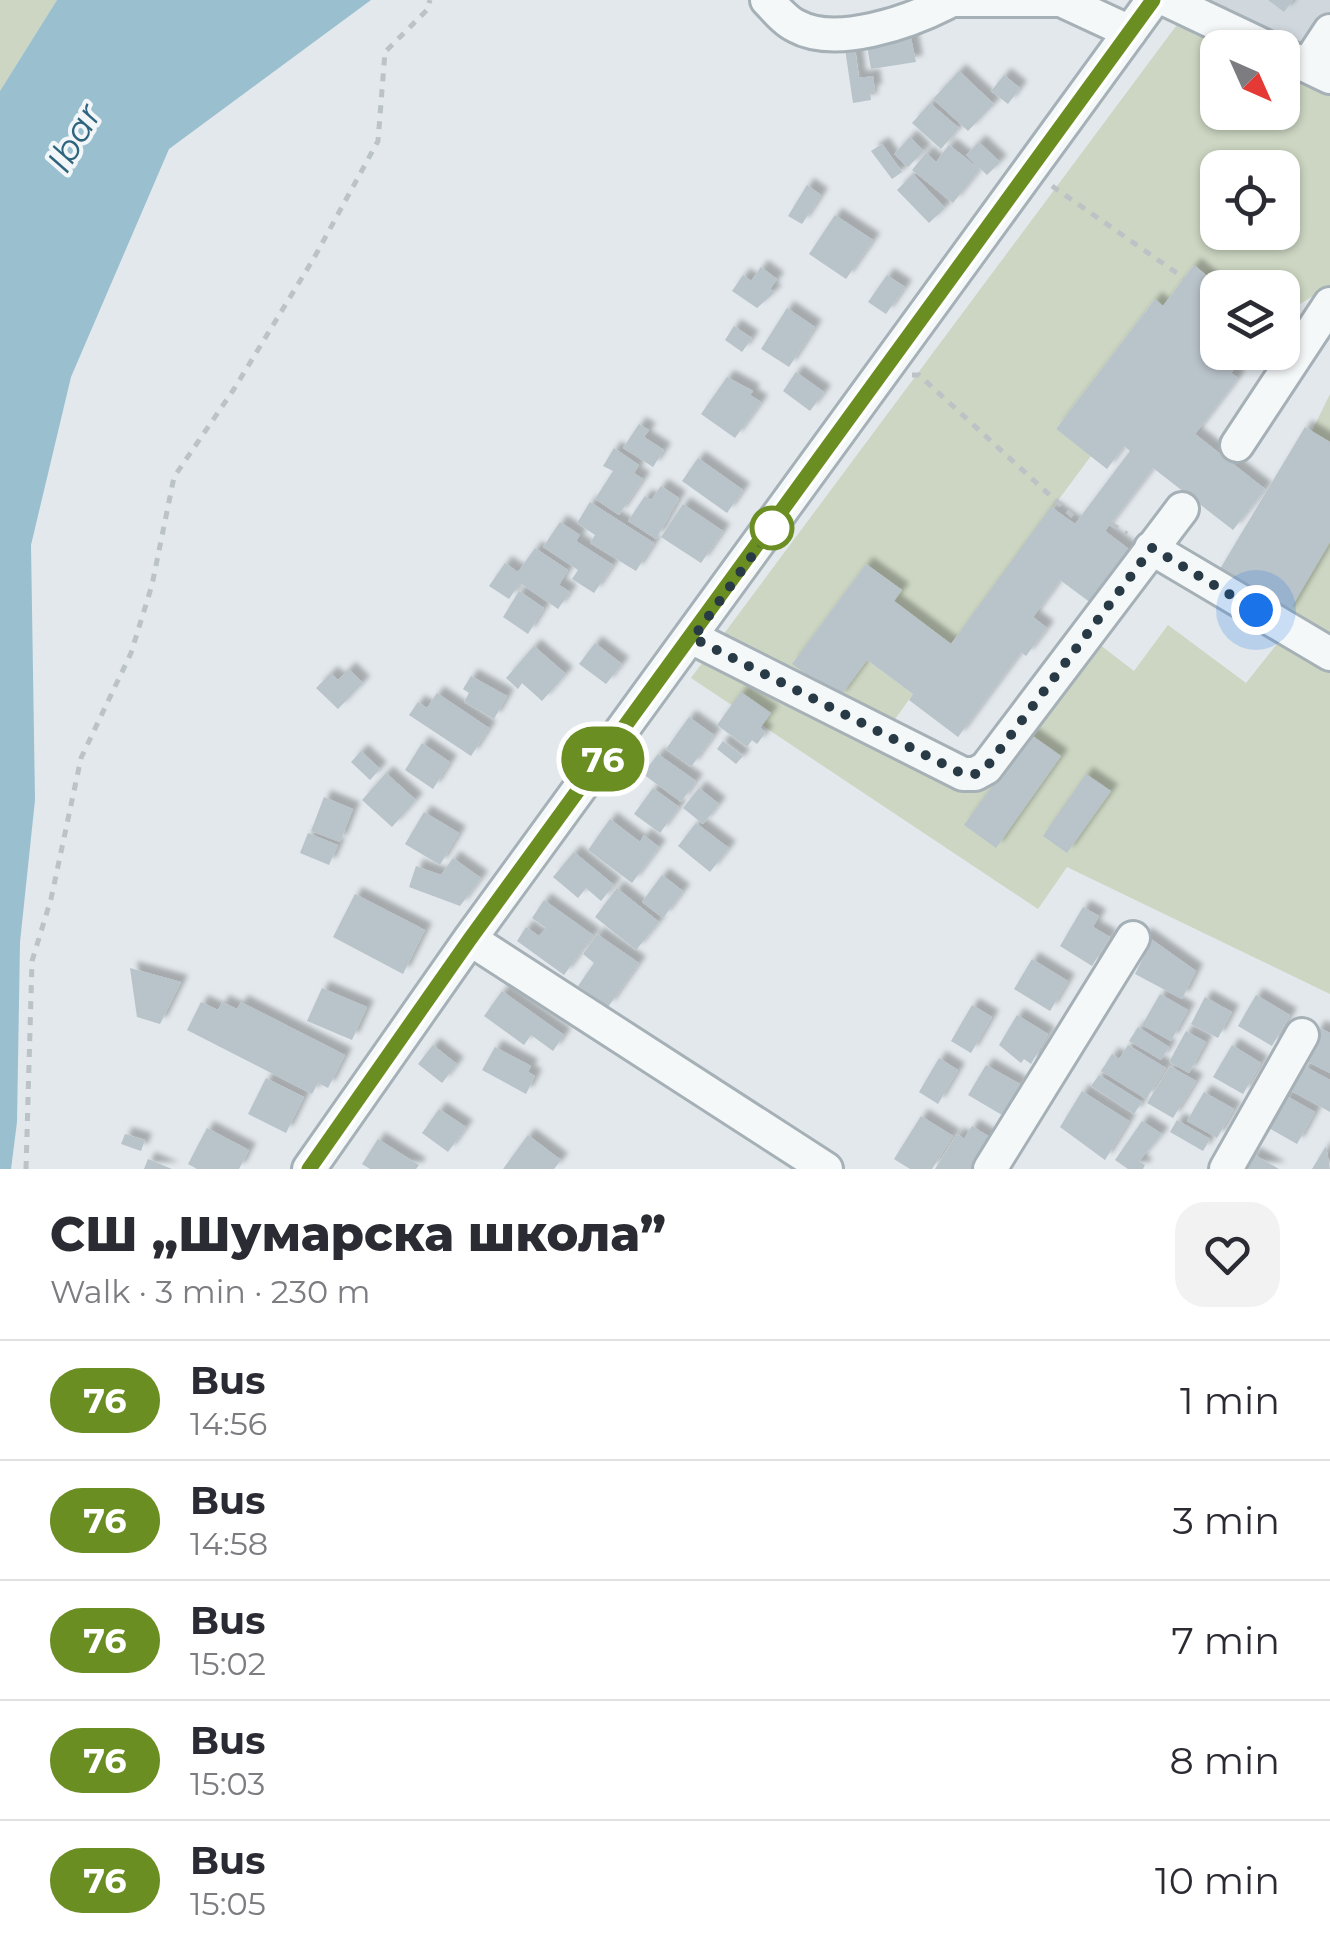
<!DOCTYPE html>
<html lang="en">
<head>
<meta charset="utf-8">
<style>
	:root { --surface:#fff; --page:#f2f2f3; --text:#2b2b33; --muted:#7c7c81; --line:#e1e1e2 }
	body { margin:0; font-family:Montserrat,sans-serif; background:var(--page); color:var(--text); height:100vh; display:flex; flex-direction:column; font-size:38px; white-space:nowrap }
	* { box-sizing:border-box; margin:0 }
	p { font-size:32px; color:var(--muted) }
	.icon { flex:none; width:55px; height:55px; fill:none; stroke:currentColor; stroke-width:2; stroke-linecap:round; stroke-linejoin:round }
	.map { position:relative; height:1169px; overflow:hidden }
	.side { display:flex; flex-direction:column; background:var(--surface); flex:1 }
	.side>* { flex:none }
	.badge { padding:0 20px; border-radius:32px; font-size:35px; line-height:65px }
	.needle { width:65px; rotate:135deg }
	.controls { position:absolute; left:1200px; top:30px; display:grid; gap:20px }
	.controls a { display:grid; place-items:center; width:100px; height:100px; border-radius:20px; background:var(--surface); box-shadow:0 2px 8px #0004; font-size:50px }
	.you { position:absolute; width:50px; height:50px; margin:-25px; border:8px solid #fff; border-radius:50%; background:#1a73e8; box-shadow:0 0 0 15px #1a73e833 }
	.map>.badge { position:absolute; translate:-50% -50%; box-shadow:0 0 0 5px #fff }
	.round { display:grid; place-items:center; flex:none; width:105px; height:105px; border-radius:30px; background:var(--page) }
	.summary { display:flex; align-items:center; justify-content:space-between; height:170px; padding:0 50px }
	h1 { font-size:48px; font-weight:800; line-height:75px }
	ul { padding:0; list-style:none }
	li { display:flex; align-items:center; gap:30px; height:120px; padding:0 50px; border-top:2px solid var(--line) }
	li div { flex:1 }
	li b { display:block; font-size:38px }
	li em { font-style:normal }
	li .badge { min-width:110px; font-weight:700; text-align:center }
	.map>svg:first-child { display:block }
	.built { fill:#d0d8de }
	.green { fill:#ccd6c2; fill-rule:evenodd }
	.water { fill:#9abfcf }
	.building { fill:#b9c3ca; filter:url(#shadow) }
	.lines { fill:none; stroke-linecap:round; stroke-linejoin:round }
	.minor-casing { stroke:#a6b0b7; stroke-width:38 }
	.path { stroke:#bcc3c7; stroke-width:5; stroke-dasharray:8 8; stroke-linecap:butt }
	.minor { stroke:#f5f8f9; stroke-width:32 }
	.line-casing { stroke:#fff; stroke-width:22 }
	.line { stroke:#6b8e23; stroke-width:15 }
	.walk { stroke:#283a46; stroke-width:10; stroke-dasharray:0 18 }
	.stop-dot { fill:#fff; stroke:#6b8e23; stroke-width:5 }
	.labels { text-anchor:middle; stroke-width:8; stroke-linejoin:round; paint-order:stroke }
	.water-label { font-size:35px; font-style:italic; fill:#2e647e; stroke:#f2f6f9 }
</style>
</head>
<body>
<div class="map">
<svg width="1330" height="1169" viewBox="0 0 1330 1169">
	<defs>
		<filter id="shadow"><feDropShadow dx="7" dy="-7" stdDeviation="2.5" flood-color="#0004"/></filter>
	</defs>
	<rect width="100%" height="100%" fill="#e2e8ec"/>
	<path class="built" d="M1167 0H1330V51L1317 71Z"/>
	<path class="green" d="M0 0H57L0 91Z
		M1185 14 1258 47 1218 48V112H1282L1283 59 1330 81V285L1283 315 1282 288 1222 287 1193 266 1163 306 1154 300 1056 429 1091 456 951 644 894 601 902 590 866 564 793 663 839 697 867 660 913 694 885 733 963 774 1095 641 1134 671 1168 625 1246 683 1289 629 1288 480 1330 394V994L1067 867 1038 909 691 678ZM1218 168H1282V232H1218Z"/>
	<path class="water" d="M57 0H371L169 149 71 377 31 545 35 800 20 942 17 1122 11 1169H0V91Z"/>
	<path class="building" d="M1268 0H1293L1284 12Z
		M911 38 916 62 871 69 867 46Z
		M855 48 859 78 873 76 875 91 870 92 871 100 853 103 845 49Z
		M959 71 994 104 968 131 933 99Z
		M1004 75 1020 88 1008 104 991 91Z
		M930 103 959 128 941 149 912 123Z
		M910 137 924 151 908 167 894 154Z
		M979 142 1000 162 987 175 966 155Z
		M882 144 902 172 892 179 871 151Z
		M949 145 980 169 953 203 912 170 926 153 936 162Z
		M913 174 945 208 929 223 897 190Z
		M807 185 821 195 802 224 788 216Z
		M835 215 873 240 846 279 809 254Z
		M1194 265 1222 288H1218V352H1247L1231 373 1238 378 1195 434 1265 489 1233 530 1153 468 1105 531 1134 553 1095 606 1060 580 1033 617 1047 628 1026 656 1021 652 958 737 909 700 913 694 867 660 839 698 792 664 866 564 902 590 894 601 951 644 1051 507 1075 524 1130 451 1124 446 1107 469 1056 429 1155 299 1163 306Z
		M761 267 777 279 770 289 775 292 757 308 732 291 743 275 751 281Z
		M887 275 905 287 886 314 868 302Z
		M787 308 815 327 789 367 761 349Z
		M734 326 752 338 742 352 725 340Z
		M796 372 824 392 810 411 783 391Z
		M727 377 753 391 750 395 761 402 735 438 701 414Z
		M639 424 649 430 644 437 664 450 653 467 623 448Z
		M1305 427 1330 442V542L1287 615 1217 574Z
		M614 448 639 465 634 473 643 479 619 515 595 499 613 471 603 466Z
		M698 458 743 490 727 513 682 481Z
		M661 486 679 498 656 539 628 521 645 496 651 500Z
		M590 502 654 543 636 571 590 543 595 535 577 523Z
		M683 504 723 531 701 563 661 537Z
		M560 522 580 535 576 541 613 565 594 593 572 579 578 570 543 547Z
		M535 548 568 570 559 585 570 592 558 609 520 583 509 599 489 586 505 563 518 572Z
		M519 591 544 608 528 634 503 617Z
		M595 643 622 664 606 684 579 664Z
		M534 646 566 674 542 701 522 683 518 689 506 678Z
		M349 669 363 683 338 709 316 688 331 673 338 680Z
		M471 676 507 696 494 719 464 702 469 693 463 689Z
		M741 692 771 713 760 728 766 732 757 744 752 740 747 747 717 725Z
		M437 693 489 728 471 756 409 715 418 702 427 708Z
		M689 717 714 735 691 767 666 749Z
		M1030 734 1061 756 996 848 964 825Z
		M723 741 743 756 736 764 717 749Z
		M422 743 450 762 433 789 405 770Z
		M361 751 380 769 370 780 351 762Z
		M658 754 696 781 681 802 643 774Z
		M386 773 416 800 392 827 362 800Z
		M1086 774 1111 791 1067 853 1043 836Z
		M653 788 679 807 660 833 634 814Z
		M699 788 719 804 703 824 683 808Z
		M324 797 353 809 340 842 311 831Z
		M424 812 459 833 440 865 405 844Z
		M610 819 640 842 644 835 659 847 632 883 588 850Z
		M696 823 729 848 710 872 678 846Z
		M308 833 338 845 329 865 300 853Z
		M574 852 614 885 601 901 586 888 578 898 553 877Z
		M453 858 481 878 460 906 409 887 416 866 441 875Z
		M662 875 683 891 663 918 642 902Z
		M617 888 659 922 636 950 595 917Z
		M355 894 425 930 403 974 333 937Z
		M544 900 593 935 564 975 517 941 526 927 539 936 546 928 532 918Z
		M1083 907 1099 916 1093 927 1110 937 1092 966 1060 946Z
		M597 934 639 963 608 1007 578 986 594 963 583 954Z
		M1144 934 1196 971 1182 999 1135 974 1144 956 1135 952Z
		M1032 959 1068 981 1050 1011 1014 989Z
		M130 968 181 982 160 1024 137 1017Z
		M322 988 367 1007 352 1040 307 1021Z
		M502 991 564 1035 553 1051 531 1035 524 1045 484 1016Z
		M1160 994 1188 1010 1171 1041 1142 1025Z
		M1256 995 1290 1015 1272 1046 1238 1026Z
		M1205 997 1232 1012 1218 1038 1191 1024Z
		M201 1002 218 1010 222 1002 237 1009 241 1002 345 1055 328 1088 318 1083 312 1094 187 1030Z
		M972 1005 992 1017 971 1053 951 1041Z
		M1017 1015 1048 1034 1031 1064 1024 1059 1021 1063 999 1045Z
		M1138 1027 1169 1047 1161 1060 1129 1041Z
		M1318 1027 1330 1033V1073L1302 1059Z
		M1186 1031 1206 1042 1189 1073 1169 1062Z
		M433 1045 457 1064 442 1083 418 1064Z
		M1128 1045 1166 1068 1146 1099 1101 1071 1112 1054 1119 1059Z
		M1232 1045 1261 1063 1243 1094 1213 1077Z
		M495 1047 531 1066 528 1072 535 1076 526 1094 482 1070Z
		M939 1058 958 1070 938 1104 919 1092Z
		M986 1065 1020 1084 1002 1115 968 1095Z
		M1170 1066 1196 1081 1173 1118 1147 1103Z
		M1304 1066 1330 1080V1112L1290 1090Z
		M1099 1075 1142 1102 1134 1114 1091 1086Z
		M266 1078 304 1097 286 1133 248 1114Z
		M1082 1091 1129 1121 1105 1160 1060 1127Z
		M1204 1092 1234 1109 1217 1138 1187 1121Z
		M1285 1095 1315 1112 1297 1144 1267 1127Z
		M439 1109 466 1127 448 1152 422 1133Z
		M921 1116 953 1136 932 1169H910L894 1159Z
		M1177 1120 1210 1139 1203 1151 1170 1132Z
		M1142 1121 1162 1134 1139 1161 1145 1165 1143 1169H1128L1115 1160Z
		M972 1126 993 1139 975 1169H935L957 1134 964 1139Z
		M207 1128 249 1150 239 1169H197L188 1164Z
		M125 1134 145 1140 141 1151 121 1144Z
		M528 1135 561 1160 554 1169H503Z
		M378 1139 419 1165 416 1169H370L362 1164Z
		M1326 1146 1330 1169H1312Z
		M1253 1154 1279 1169H1244Z
		M148 1159 172 1169H144Z"/>
	<g class="lines">
		<defs>
			<path id="minor" d="M767 0C775 8 785 21 796 26 836 48 909 22 946 3
				M934 0H1061L1130 32
				M1167 0 1268 48
				M1282 54 1330 77
				M1307 66 1330 31
				M1237 445 1330 304
				M1151 548 1330 654
				M693 638 963 774H975L986 768 1182 509
				M470 939 826 1169
				M309 1169 470 939 1153 0
				M990 1169 1133 938
				M1226 1169 1302 1035"/>
		</defs>
		<use href="#minor" class="minor-casing"/>
		<path class="path" d="M1052 186 1184 278
			M912 375H919L1078 521
			M1111 524 1127 534
			M26 1169 32 961 51 899 81 758 131 653 152 585 174 477 234 389 314 258 378 141 385 52 427 10 430 0"/>
		<use href="#minor" class="minor"/>
	</g>
	<g class="lines">
		<defs>
			<path id="line" d="M309 1169 470 939 1153 0"/>
		</defs>
		<use href="#line" class="line-casing"/>
		<use href="#line" class="line"/>
		<path class="walk" d="M772 528 693 638 963 774H975L986 768 1152 548 1256 610"/>
	</g>
	<circle class="stop-dot" cx="772" cy="528" r="20"/>
	<g class="labels">
		<g class="water-label">
			<text transform="translate(74 138) rotate(-60)" y="12">Ibar</text>
		</g>
	</g>
</svg>
<div class="controls">
<a><svg class="needle" viewBox="-14 -14 28 28"><path d="M0-13l5 13h-10z" fill="#e53935"/><path d="M0 13l5-13h-10z" fill="#7c7c81"/></svg></a>
<a><svg class="icon" aria-label="locate" viewBox="0 0 24 24"><circle cx="12" cy="12" r="6"/><path d="M12 2v4M12 18v4M2 12h4M18 12h4"/></svg></a>
<a><svg class="icon" aria-label="layers" viewBox="0 0 24 24"><path d="M12 4l9 5-9 5-9-5zM3 14l9 5 9-5"/></svg></a>
</div>
<div class="you" style="left:1256px;top:610px"></div>
<b class="badge" style="left:603px;top:759px;background:#6b8e23;color:#fff">76</b>
</div>
<section class="side">
<div class="summary"><div><h1>СШ „Шумарска школа”</h1><p>Walk · 3 min · 230 m</p></div><a class="round"><svg class="icon" aria-label="heart" viewBox="0 0 24 24"><path d="M12 20l-8-8c-3-5 5-10 8-4 3-6 11-1 8 4z"/></svg></a></div>
<ul>
<li><span class="badge" style="background:#6b8e23;color:#fff">76</span><div><b>Bus</b><p>14:56</p></div><em>1 min</em></li>
<li><span class="badge" style="background:#6b8e23;color:#fff">76</span><div><b>Bus</b><p>14:58</p></div><em>3 min</em></li>
<li><span class="badge" style="background:#6b8e23;color:#fff">76</span><div><b>Bus</b><p>15:02</p></div><em>7 min</em></li>
<li><span class="badge" style="background:#6b8e23;color:#fff">76</span><div><b>Bus</b><p>15:03</p></div><em>8 min</em></li>
<li><span class="badge" style="background:#6b8e23;color:#fff">76</span><div><b>Bus</b><p>15:05</p></div><em>10 min</em></li>
</ul>
</section>
</body>
</html>
